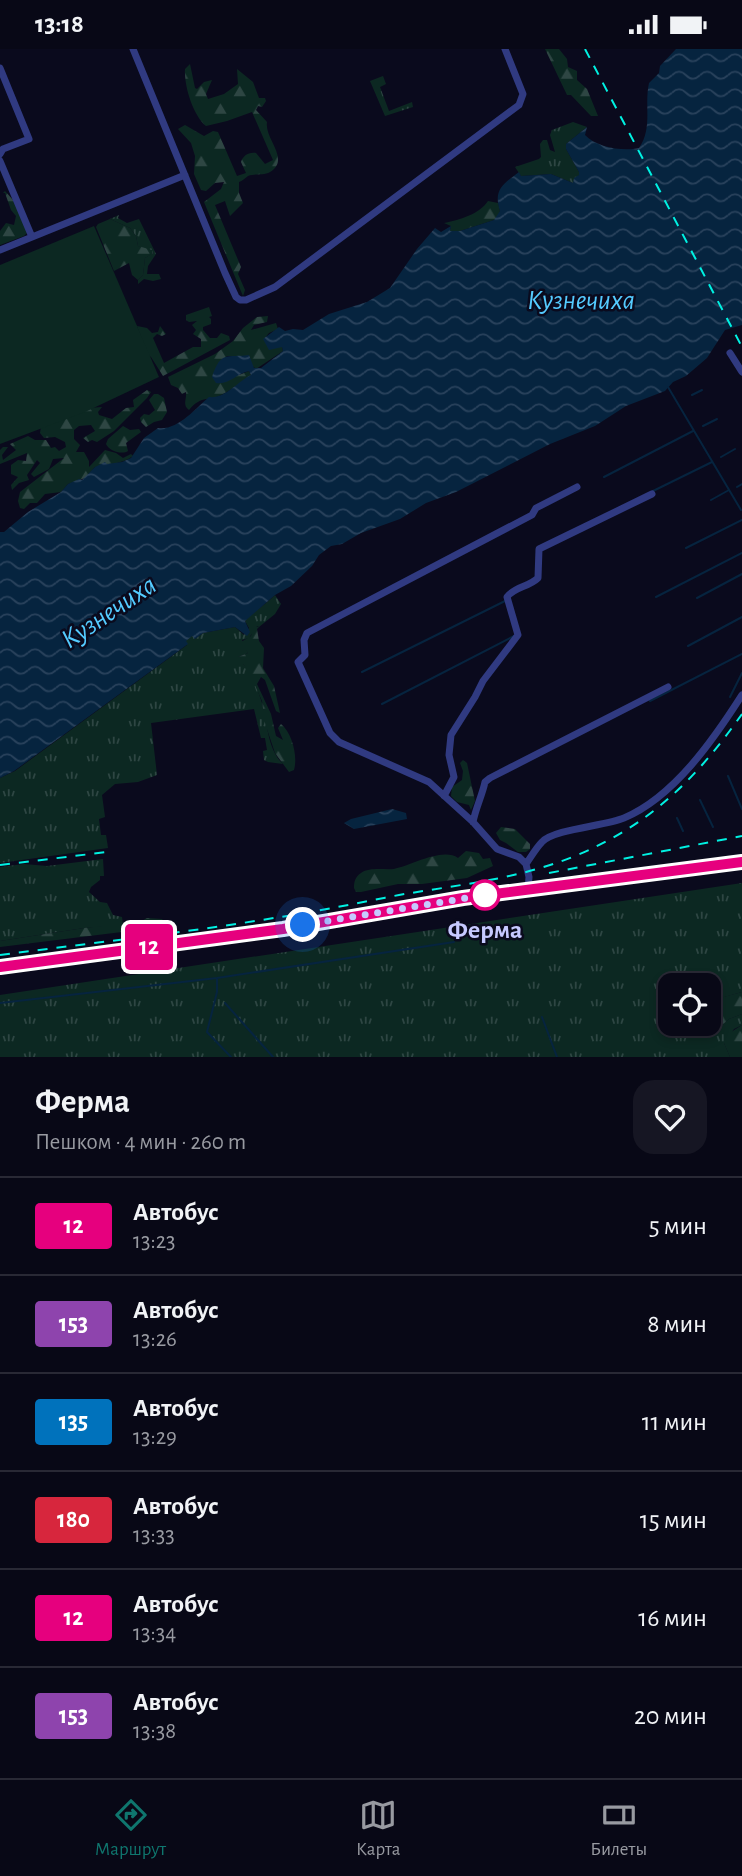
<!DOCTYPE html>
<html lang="ru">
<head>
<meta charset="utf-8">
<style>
	:root { --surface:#080816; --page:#161623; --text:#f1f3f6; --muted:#989aa1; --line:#292935; --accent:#0f766e }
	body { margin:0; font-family:"Alegreya Sans",sans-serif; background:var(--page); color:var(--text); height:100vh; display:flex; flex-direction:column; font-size:26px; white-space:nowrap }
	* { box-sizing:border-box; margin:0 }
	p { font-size:23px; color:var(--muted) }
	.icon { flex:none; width:38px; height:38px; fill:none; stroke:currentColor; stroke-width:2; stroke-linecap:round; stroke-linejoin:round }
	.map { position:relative; height:1008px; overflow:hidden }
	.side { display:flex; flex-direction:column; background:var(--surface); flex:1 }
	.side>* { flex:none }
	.badge { padding:0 14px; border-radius:5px; font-size:24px; line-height:46px }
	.buttons { position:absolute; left:658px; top:924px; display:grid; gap:14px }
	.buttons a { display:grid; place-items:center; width:63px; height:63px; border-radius:14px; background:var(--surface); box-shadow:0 4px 10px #0003,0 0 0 2px var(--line); font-size:35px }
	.you { position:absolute; width:35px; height:35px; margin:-18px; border:5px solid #fff; border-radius:50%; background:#1a73e8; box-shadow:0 0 0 10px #1a73e833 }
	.map>.badge { position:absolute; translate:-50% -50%; box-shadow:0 0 0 4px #fff }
	.round { display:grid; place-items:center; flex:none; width:74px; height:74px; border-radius:21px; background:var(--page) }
	.head { display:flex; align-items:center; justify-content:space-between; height:119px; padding:0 35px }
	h1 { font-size:33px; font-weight:700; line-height:52px }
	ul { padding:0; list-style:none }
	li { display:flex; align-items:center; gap:21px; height:98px; padding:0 35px; border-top:2px solid var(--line) }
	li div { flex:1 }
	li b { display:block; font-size:26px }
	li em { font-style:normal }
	li .badge { min-width:77px; font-weight:700; text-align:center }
	.status { display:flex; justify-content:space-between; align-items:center; height:49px; padding:0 35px; background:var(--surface); direction:ltr }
	.status svg { height:19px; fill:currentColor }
	.tabs { display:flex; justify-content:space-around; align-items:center; height:98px; border-top:2px solid var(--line); background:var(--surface); font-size:19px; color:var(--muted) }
	.tabs a { display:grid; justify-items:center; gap:4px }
	.tabs .on { color:var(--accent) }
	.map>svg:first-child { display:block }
	.grass { fill:url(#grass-tufts); fill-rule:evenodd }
	.forest { fill:url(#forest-firs) }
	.garden { fill:#0c2822 }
	.water { fill:url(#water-waves) }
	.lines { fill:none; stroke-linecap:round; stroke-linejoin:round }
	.stream { stroke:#06243f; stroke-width:2 }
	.minor { stroke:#303a81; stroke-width:7 }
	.major { stroke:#a04dff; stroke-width:9 }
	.rail { stroke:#00f1e2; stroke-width:2; stroke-dasharray:10 9; stroke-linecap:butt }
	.line-casing { stroke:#fff; stroke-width:16 }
	.line { stroke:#e6007e; stroke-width:10 }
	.walk { stroke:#c6c9ff; stroke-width:7; stroke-dasharray:0 12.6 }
	.stop-dot { fill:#fff; stroke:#e6007e; stroke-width:3.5 }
	.labels { text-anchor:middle; stroke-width:5; stroke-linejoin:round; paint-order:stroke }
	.stop-label { font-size:26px; font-weight:bold; fill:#c6c9ff; stroke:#0a0a1d }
	.water-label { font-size:28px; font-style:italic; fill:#54cbff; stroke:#0a0a1d }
</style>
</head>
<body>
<div class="status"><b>13:18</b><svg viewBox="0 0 49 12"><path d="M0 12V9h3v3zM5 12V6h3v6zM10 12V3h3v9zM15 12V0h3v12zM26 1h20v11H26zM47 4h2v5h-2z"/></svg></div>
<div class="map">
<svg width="742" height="1008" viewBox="0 0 742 1008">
	<defs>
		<pattern id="grass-tufts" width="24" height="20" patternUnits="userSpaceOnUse" patternTransform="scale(1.75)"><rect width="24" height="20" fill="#0c2822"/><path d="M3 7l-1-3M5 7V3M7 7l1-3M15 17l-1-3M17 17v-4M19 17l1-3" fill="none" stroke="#2e4643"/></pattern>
		<pattern id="forest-firs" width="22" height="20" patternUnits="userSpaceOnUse" patternTransform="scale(1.75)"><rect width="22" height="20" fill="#0c2822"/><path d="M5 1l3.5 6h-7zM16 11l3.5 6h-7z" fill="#2e4643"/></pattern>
		<pattern id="water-waves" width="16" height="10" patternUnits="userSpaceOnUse" patternTransform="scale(1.75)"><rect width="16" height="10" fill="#06243f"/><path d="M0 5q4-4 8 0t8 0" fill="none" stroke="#29425c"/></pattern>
	</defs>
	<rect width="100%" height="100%" fill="#0a0a1d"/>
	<path class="grass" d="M383 27 386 35 380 38 389 62 412 53 413 58 385 67 370 32Z
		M573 73 587 78 566 95V100L579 123V126L573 134 551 125 521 127 515 118 539 110 541 108 540 95 543 91H547L550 101 555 103 550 86 552 81Z
		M119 166 118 169 127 174 139 170 156 205 148 217 147 225H159L161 230 153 232 144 230 138 235V231L143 226 145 209 153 204 138 197 136 187 130 179 110 170Z
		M275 546 281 555 275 565 259 578 257 577 249 589 242 591 248 604 238 608C241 615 243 614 248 620 253 628 258 642 261 651 268 671 266 699 283 715L268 713 264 711 263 702 267 701 265 689H261L254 660 151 674 157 726 138 733 115 735 102 746 105 768 99 770 101 786H106L108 799 0 814V729L15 722 187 596 185 592 193 586 195 590 203 584 235 578 244 586 249 579 245 572C253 563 266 555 275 546Z
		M103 810 104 827H100V831L91 838 89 843 100 853 107 854 113 866 122 868 123 876 84 879 0 892V818L24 815 47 817Z
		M742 834V943L717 950C711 962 703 975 720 978L729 970 742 965V976L734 980 724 994 730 1008H0V946ZM670 936H709V975H670Z"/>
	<path class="forest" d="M545 0H559L567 10 568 18 577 22V31L587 40 598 67H591L571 46H567Z
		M190 15 195 39 197 40 204 33 212 31 206 45 208 50 224 45 238 35 237 20 253 33 259 49H265L266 52 262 58 258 57 256 61 267 73C264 90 291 110 270 123 263 127 255 124 248 127 245 129 242 132 239 133V144L243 154 230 167 225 152 215 156 241 218 238 225 245 241 243 247 204 153 221 140 224 133 215 134 206 142 201 141 194 125 195 107 191 94 178 80 185 76 204 87 213 82 218 83 237 127 246 124 241 113C243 107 248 103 256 104L265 115 273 111 252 63 227 72 206 77C193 66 184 37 185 20Z
		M5 142 13 151 28 183 24 187 0 196V182L6 174 14 176 16 167 11 161 5 144H3Z
		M488 152 498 154 500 162 497 169 494 171 460 182H450L451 177 444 174C459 171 480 165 488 152Z
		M110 170 130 179 136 187 138 197 152 201V205L145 209 143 226 138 231 132 226 129 214 114 222 96 178 98 175Z
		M209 258 212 267 209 268 211 270V275L203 278V281L210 289H217L221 284 229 287 230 291 163 327 151 308 148 306 137 277 147 279 152 284 158 283 160 277 166 285 162 287 157 285 153 289 164 314 193 298H201V290L193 285 196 281 192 276 197 272 189 273 186 271V266Z
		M268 267 267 273 254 276 251 281 276 274 278 280 269 284 264 290 268 297 282 298 283 302 256 320 241 307H227L216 318 239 326 249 322 251 326C242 332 233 340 223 345 210 353 202 345 189 361 182 356 187 350 186 343L182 345 178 339 171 336 168 328 215 305 233 292 243 279 257 268Z
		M147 341 151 343 147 349 114 382 97 393 92 391 88 393 83 389 95 382 91 376 79 377 74 381V390L80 396 76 403H84L89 412V418L105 401 116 404 123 409 131 405 133 407C122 415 108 415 95 418L85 429 68 435 61 443 45 445 37 454H30L24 460 20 459 18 452 20 443 64 409 53 410 49 420 34 428 31 425 40 414 37 411 27 426 29 431 19 434 12 441 11 436 18 428 11 425V416L18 411 26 412 27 404 0 415V401L3 398H8L2 406 3 411 16 401 10 395 28 387 35 391H46L51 399 55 398 59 402 66 398 65 393 55 388 44 389 40 384 41 378 89 359 102 358 98 363 99 366 112 370 126 359 134 358 133 351Z
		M158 345 164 349 167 363 162 371 154 373 146 378 141 373 140 369 144 365 149 366 155 361 149 351 154 345Z
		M123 377 130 381 139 380 141 383 126 394 128 402C122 406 109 402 106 395L108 390Z
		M254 577 259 578 257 580 259 592 264 599 263 619 274 637 280 664 276 662 265 631 261 628 257 635 271 665 276 687 283 691 278 679 281 675C292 684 298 707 294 721L289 723 275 704 265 674 262 652 250 625 244 616 237 612 238 608 248 604 241 593 251 587Z
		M463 711 467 714 475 752 471 761 469 756 457 753 451 747 452 738 462 731 463 722 460 714Z
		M501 778 515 780 530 795V800L526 803H518L506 794 500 791 496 784Z
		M466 802 479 804 483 810 490 809 493 817 467 829 422 835H398L361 843H356L354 839C354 833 355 828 361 824 370 818 383 821 394 820 411 817 442 798 458 809Z
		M147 869 162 870 164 873 146 880 0 898V892L84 879 140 873Z
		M742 943V965L729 970 720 978C703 975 710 962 716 950Z
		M742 976V1008H730L724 994 725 987Z"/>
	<path class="garden" d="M94 177 159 328 85 363 0 395V216Z"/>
	<path class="water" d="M676 0H742V276L725 281 707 309 686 327 673 333 665 342 626 357 595 377 550 395 456 443 426 454 400 470 361 484 342 495 331 497 319 506 312 517 291 537 275 546 245 572 250 583 247 587 235 578 203 584 195 590 192 587 186 592 188 595 14 722 0 729V483H4L28 463 61 443 68 435 79 430 82 431 95 418 105 413 107 415 122 413 131 409 144 389 158 379C177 382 195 360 209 348 225 350 237 333 251 326L249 322C236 325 229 336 216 334L212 328C221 301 227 309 249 306L254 319H261L283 302 282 298 269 301 263 290 279 278 285 282 293 280 303 281 329 265 367 253 390 239 417 200 435 179 441 183 451 177 450 182H460L494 171 500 162C493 141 503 135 519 123L521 127 551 125 573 134 574 129 579 126V123L566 100V95L587 78 585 86C596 98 623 103 639 99 653 79 644 57 649 34L659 24 660 17Z
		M392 760 406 764 407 770 354 780 344 774 351 770Z"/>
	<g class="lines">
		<path class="stream" d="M668 338 741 461
			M692 346 702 341
			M703 377 717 370
			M721 408 735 400
			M604 428 693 382
			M737 438 742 435
			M651 443 712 413
			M711 451 729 441
			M686 499 742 471
			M656 548 742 504
			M697 549 742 525
			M688 597 742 568
			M362 623 505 552
			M730 648 742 624
			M650 652 742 605
			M382 655 514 587
			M728 727 742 760
			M700 751 713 778
			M677 769 683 782
			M217 930V943L207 983 231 1008
			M0 954 217 929 454 893
			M225 954 273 1008
			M542 968 557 1008"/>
		<path class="minor" d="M133 0 225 224 236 248 240 251H246L275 238 519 56 523 45 505 0
			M0 19 29 90 3 100 0 105
			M0 112 32 188
			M0 201 185 126
			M730 304 742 323
			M444 747 454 728 449 706 451 686 475 648 483 632 518 586 507 548C514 538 529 538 538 529L539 500 652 445
			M473 773C476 758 482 747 485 733L490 729 668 638
			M526 815C531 808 536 799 542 793 554 780 605 777 624 769 674 748 714 690 742 646
			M528 840 529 828 526 815 519 808 497 800 473 773 429 733 339 693 330 684 298 613 305 606 304 591 307 584 532 466 536 459 577 438"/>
		<path class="major" d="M0 918 283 880 463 849 742 813"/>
		<path class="rail" d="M585 0 742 298
			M0 816 107 803
			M549 824 742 787
			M0 906C91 894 183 884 274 869 315 863 357 854 399 846 457 836 519 830 575 807 650 776 696 730 742 665"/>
	</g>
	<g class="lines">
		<defs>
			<path id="line" d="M0 918 283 880 463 849 742 813"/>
		</defs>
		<use href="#line" class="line-casing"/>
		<use href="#line" class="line"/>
		<path class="walk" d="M303 876 485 846"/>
	</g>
	<circle class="stop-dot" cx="485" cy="846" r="14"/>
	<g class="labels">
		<g class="stop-label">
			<text x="485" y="889">Ферма</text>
		</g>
		<g class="water-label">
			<text x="581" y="260">Кузнечиха</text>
			<text transform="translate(108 562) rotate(-34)" y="10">Кузнечиха</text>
		</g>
	</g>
</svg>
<div class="buttons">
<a><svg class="icon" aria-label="locate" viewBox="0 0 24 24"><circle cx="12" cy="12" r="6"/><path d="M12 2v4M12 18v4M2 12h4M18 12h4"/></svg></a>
</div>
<div class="you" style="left:303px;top:876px"></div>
<b class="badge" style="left:149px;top:898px;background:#e6007e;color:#fff">12</b>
</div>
<section class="side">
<div class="head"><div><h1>Ферма</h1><p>Пешком · 4 мин · 260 m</p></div><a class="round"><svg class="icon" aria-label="heart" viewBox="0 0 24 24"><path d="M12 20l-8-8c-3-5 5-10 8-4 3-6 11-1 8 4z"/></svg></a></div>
<ul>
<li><span class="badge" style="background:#e6007e;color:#fff">12</span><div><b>Автобус</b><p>13:23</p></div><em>5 мин</em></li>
<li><span class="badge" style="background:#8e44ad;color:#fff">153</span><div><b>Автобус</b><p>13:26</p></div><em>8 мин</em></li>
<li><span class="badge" style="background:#0072bc;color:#fff">135</span><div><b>Автобус</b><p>13:29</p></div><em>11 мин</em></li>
<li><span class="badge" style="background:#d7263d;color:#fff">180</span><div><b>Автобус</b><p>13:33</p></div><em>15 мин</em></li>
<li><span class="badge" style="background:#e6007e;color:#fff">12</span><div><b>Автобус</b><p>13:34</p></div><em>16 мин</em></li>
<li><span class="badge" style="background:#8e44ad;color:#fff">153</span><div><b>Автобус</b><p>13:38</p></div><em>20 мин</em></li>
</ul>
</section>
<nav class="tabs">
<a class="on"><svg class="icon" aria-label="directions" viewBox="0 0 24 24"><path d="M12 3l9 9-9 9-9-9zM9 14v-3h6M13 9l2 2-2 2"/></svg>Маршрут</a>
<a><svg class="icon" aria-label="map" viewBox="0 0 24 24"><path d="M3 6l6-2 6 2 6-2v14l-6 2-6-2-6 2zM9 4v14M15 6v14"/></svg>Карта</a>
<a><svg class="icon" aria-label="tickets" viewBox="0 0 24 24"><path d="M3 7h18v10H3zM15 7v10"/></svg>Билеты</a>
</nav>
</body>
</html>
